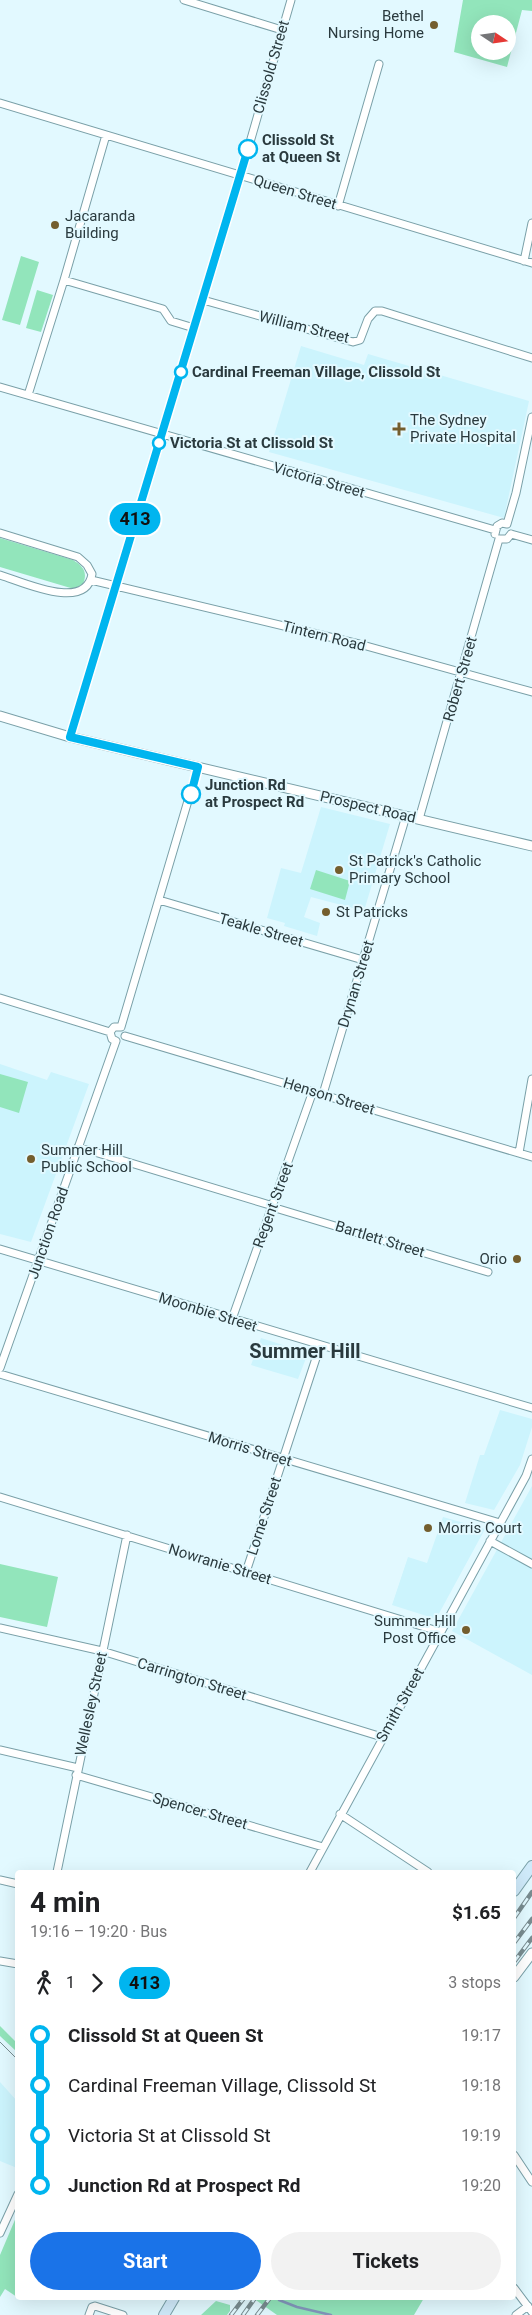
<!DOCTYPE html>
<html lang="en">
<head>
<meta charset="utf-8">
<style>
	:root { --surface:#fff; --page:#f2f2f2; --text:#202124; --muted:#757577; --accent:#1a73e8 }
	body { margin:0; font-family:Roboto,sans-serif; background:var(--page); color:var(--text); height:100vh; display:flex; flex-direction:column; font-size:19px; white-space:nowrap }
	* { box-sizing:border-box; margin:0 }
	p { font-size:16px; color:var(--muted) }
	.icon { flex:none; width:28px; height:28px; fill:none; stroke:currentColor; stroke-width:2; stroke-linecap:round; stroke-linejoin:round }
	.map { position:relative; flex:1; overflow:hidden }
	.details { position:absolute; left:15px; top:1870px; width:501px; height:430px; display:flex; flex-direction:column; background:var(--surface); border-radius:5px; box-shadow:0 5px 20px #0002 }
	.details>* { flex:none }
	.badge { padding:0 10px; border-radius:16px; font-size:18px; line-height:32px }
	.needle { width:32px; rotate:103deg }
	.controls { position:absolute; left:471px; top:15px; display:grid; gap:10px }
	.controls a { display:grid; place-items:center; width:45px; height:45px; border-radius:50%; background:var(--surface); box-shadow:0 5px 20px #0002; font-size:25px }
	.map>.badge { position:absolute; translate:-50% -50%; box-shadow:0 0 0 2px #fff }
	.legs { display:flex; align-items:center; gap:8px; height:55px; padding:0 15px; font-size:16px }
	.legs p { margin-inline-start:auto }
	.summary { display:flex; align-items:center; justify-content:space-between; height:85px; padding:0 15px }
	h1 { font-size:28px; font-weight:700; line-height:38px }
	.primary-button { display:flex; gap:10px; margin-top:auto; padding:10px 15px }
	.primary-button a { flex:1; height:58px; border-radius:30px; background:var(--accent); color:#fff; font-size:20px; font-weight:700; line-height:58px; text-align:center }
	.primary-button a+a { background:var(--page); color:var(--text) }
	ul { padding:0 15px; list-style:none }
	li { display:flex; align-items:center; gap:18px; height:50px; font-size:19px }
	li i { display:grid; place-items:center; width:8px; height:100%; margin:0 6px; background:currentColor }
	li i::after { content:''; width:12px; height:12px; margin:-6px; border:4px solid; border-radius:50%; background:var(--surface) }
	li p { margin-inline-start:auto }
	li:first-child i { background:linear-gradient(#0000 50%,currentColor 0) }
	li:last-child i { background:linear-gradient(currentColor 50%,#0000 0) }
	.map>svg:first-child { display:block }
	.built { fill:#ccf4fd }
	.green { fill:#92e5bb; fill-rule:evenodd }
	.lines { fill:none; stroke-linecap:round; stroke-linejoin:round }
	.stream { stroke:#8297bb; stroke-width:2.5 }
	.minor-casing { stroke:#7aa0a8; stroke-width:9 }
	.tertiary-casing { stroke:#7aa0a8; stroke-width:11 }
	.secondary-casing { stroke:#7aa0a8; stroke-width:12 }
	.minor { stroke:#fff; stroke-width:7 }
	.tertiary { stroke:#fff; stroke-width:9 }
	.secondary { stroke:#cfeafa; stroke-width:10 }
	.tram { stroke:#798c90; stroke-width:1 }
	.rail-casing { stroke:#798c90; stroke-width:4.5 }
	.rail { stroke:#e2f9ff; stroke-width:2.5; stroke-dasharray:8; stroke-linecap:butt }
	.line-1-casing { stroke:#fff; stroke-width:11 }
	.line-1 { stroke:#00b5ef; stroke-width:8 }
	.poi-dot { fill:#745e2e; stroke:#e2f9ff; stroke-width:2 }
	.stop-1-dot { fill:#fff; stroke:#00b5ef; stroke-width:2.5 }
	.labels { text-anchor:middle; stroke-width:4; stroke-linejoin:round; paint-order:stroke }
	.poi-label { font-size:15px; fill:#2a3a3e; stroke:#e2f9ff; text-anchor:start }
	.street-label { font-size:15px; fill:#2a3a3e; stroke:#e2f9ff }
	.stop-label { font-size:15px; font-weight:bold; fill:#2a3a3e; stroke:#e2f9ff; text-anchor:start }
	.district-label { font-size:20px; font-weight:bold; fill:#2a3a3e; stroke:#e2f9ff }
</style>
</head>
<body>
<div class="map">
<svg width="532" height="2315" viewBox="0 0 532 2315">
	<rect width="100%" height="100%" fill="#e2f9ff"/>
	<path class="built" d="M301 346 364 365 368 354 529 401 504 518 269 452Z
		M321 807 390 824 364 911 311 897 304 917 320 923 317 936 284 926 285 923 267 918 281 868 301 873Z
		M0 1064 47 1080 51 1072 89 1084 31 1242 0 1234Z
		M261 1338 308 1353 298 1379 251 1365Z
		M500 1410 532 1419V1427L520 1465 494 1510 465 1503 480 1455H484Z
		M532 1486V1675L452 1631Z
		M443 1517 485 1529 436 1619 392 1605 408 1557 427 1563Z
		M0 2082 17 2101V2168L0 2161Z"/>
	<path class="green" d="M463 0H532V11L522 10 507 67 454 52ZM480 24H508V51H480Z
		M21 256 39 262 20 325 2 320Z
		M37 290 53 295 41 332 26 328Z
		M0 538 73 560C83 566 88 572 83 584L74 589 0 567Z
		M316 870 350 881 345 900 310 889Z
		M0 1074 28 1082 19 1113 0 1107Z
		M0 1564 58 1577 47 1627 0 1617Z
		M0 2026 17 2043V2052L0 2036Z
		M17 2215V2297L5 2289 0 2297V2255Z
		M253 2298H424L414 2315H277Z
		M216 2301 230 2305V2311L227 2315H201Z"/>
	<g class="lines">
		<path class="stream" d="M279 2300 297 2307 331 2315"/>
		<defs>
			<path id="minor" d="M184 0 282 30
				M0 103 532 263
				M106 135 64 280 163 309 171 321 194 328
				M338 206 379 64
				M524 261 532 223
				M203 300 353 342 360 340 368 319 375 311H382L532 358
				M0 387 495 530
				M28 395 64 280
				M507 524 516 493 532 417
				M0 533 78 557 87 565 92 574C86 612 23 582 0 575
				M495 534 497 526 502 523 507 524
				M511 534 532 540
				M499 539H507L511 534
				M91 580 359 644 532 692
				M70 737 242 170 291 0
				M419 819 499 539
				M159 900 363 960
				M0 998 110 1032
				M121 1027 198 767
				M125 1036 532 1157
				M116 1041 112 1039 110 1032 114 1027H121
				M323 1094 406 816
				M78 1147 273 1206
				M519 1153 532 1079
				M272 1207 488 1272
				M0 1249 532 1408
				M232 1319 313 1091
				M0 1368 116 1041
				M0 1374 500 1523
				M0 1497 441 1632
				M490 1541 532 1564
				M246 1572 320 1346
				M0 1628 102 1651 382 1737
				M0 1750 78 1768
				M76 1775 323 1847
				M340 1814 428 1872
				M57 1872 127 1535
				M310 1872 526 1476 532 1459
				M0 1880 18 1884
				M0 1961 18 1964
				M514 2155 532 2182
				M0 2233 18 2194
				M514 2288 532 2312
				M89 2315 92 2307 95 2306 123 2315
				M516 2315 528 2306"/>
			<path id="tertiary" d="M0 716 70 737 532 846
				M514 1977 532 1953"/>
			<path id="secondary" d="M514 1891 532 1866
				M164 2315 174 2298"/>
		</defs>
		<use href="#minor" class="minor-casing"/>
		<use href="#tertiary" class="tertiary-casing"/>
		<use href="#secondary" class="secondary-casing"/>
		<use href="#minor" class="minor"/>
		<use href="#tertiary" class="tertiary"/>
		<use href="#secondary" class="secondary"/>
		<path class="tram" d="M0 2042 18 2060
			M235 2298 238 2300"/>
		<defs>
			<path id="rail" d="M514 1918 532 1892
				M514 1943 532 1919
				M514 1962 532 1938
				M231 2315 244 2298
				M243 2315 255 2298
				M257 2315 270 2298"/>
		</defs>
		<use href="#rail" class="rail-casing"/>
		<use href="#rail" class="rail"/>
	</g>
	<g class="lines">
		<defs>
			<path id="line-1" d="M191 794 198 767 70 737 248 149"/>
		</defs>
		<use href="#line-1" class="line-1-casing"/>
		<use href="#line-1" class="line-1"/>
	</g>
	<g class="poi-dot">
		<circle cx="434" cy="25" r="5"/>
		<circle cx="55" cy="225" r="5"/>
		<path d="M396.5 421.5h5v5h5v5h-5v5h-5v-5h-5v-5h5z"/>
		<circle cx="339" cy="870" r="5"/>
		<circle cx="326" cy="912" r="5"/>
		<circle cx="31" cy="1159" r="5"/>
		<circle cx="517" cy="1259" r="5"/>
		<circle cx="428" cy="1528" r="5"/>
		<circle cx="466" cy="1630" r="5"/>
	</g>
	<g class="stop-1-dot">
		<circle cx="248" cy="149" r="9"/>
		<circle cx="181" cy="372" r="6"/>
		<circle cx="159" cy="443" r="6"/>
		<circle cx="191" cy="794" r="9"/>
	</g>
	<g class="labels">
		<g class="poi-label">
			<text x="424" y="21" text-anchor="end">Bethel<tspan x="424" dy="17">Nursing Home</tspan></text>
			<text x="65" y="221">Jacaranda<tspan x="65" dy="17">Building</tspan></text>
			<text x="410" y="425">The Sydney<tspan x="410" dy="17">Private Hospital</tspan></text>
			<text x="349" y="866">St Patrick's Catholic<tspan x="349" dy="17">Primary School</tspan></text>
			<text x="336" y="917">St Patricks</text>
			<text x="41" y="1155">Summer Hill<tspan x="41" dy="17">Public School</tspan></text>
			<text x="507" y="1264" text-anchor="end">Orio</text>
			<text x="438" y="1533">Morris Court</text>
			<text x="456" y="1626" text-anchor="end">Summer Hill<tspan x="456" dy="17">Post Office</tspan></text>
		</g>
		<g class="street-label">
			<text transform="translate(271 67) rotate(-74)" y="5">Clissold Street</text>
			<text transform="translate(295 192) rotate(17)" y="5">Queen Street</text>
			<text transform="translate(304 327) rotate(14)" y="5">William Street</text>
			<text transform="translate(319 480) rotate(16)" y="5">Victoria Street</text>
			<text transform="translate(324 636) rotate(14)" y="5">Tintern Road</text>
			<text transform="translate(460 679) rotate(-74)" y="5">Robert Street</text>
			<text transform="translate(368 807) rotate(13)" y="5">Prospect Road</text>
			<text transform="translate(261 930) rotate(16)" y="5">Teakle Street</text>
			<text transform="translate(356 984) rotate(-73)" y="5">Drynan Street</text>
			<text transform="translate(329 1096) rotate(17)" y="5">Henson Street</text>
			<text transform="translate(273 1205) rotate(-70)" y="5">Regent Street</text>
			<text transform="translate(48 1233) rotate(-71)" y="5">Junction Road</text>
			<text transform="translate(380 1239) rotate(17)" y="5">Bartlett Street</text>
			<text transform="translate(208 1312) rotate(17)" y="5">Moonbie Street</text>
			<text transform="translate(250 1449) rotate(17)" y="5">Morris Street</text>
			<text transform="translate(264 1516) rotate(-72)" y="5">Lorne Street</text>
			<text transform="translate(220 1564) rotate(17)" y="5">Nowranie Street</text>
			<text transform="translate(192 1679) rotate(17)" y="5">Carrington Street</text>
			<text transform="translate(91 1704) rotate(-78)" y="5">Wellesley Street</text>
			<text transform="translate(400 1705) rotate(-61)" y="5">Smith Street</text>
			<text transform="translate(200 1811) rotate(16)" y="5">Spencer Street</text>
		</g>
		<g class="stop-label">
			<text x="262" y="145">Clissold St<tspan x="262" dy="17">at Queen St</tspan></text>
			<text x="192" y="377">Cardinal Freeman Village, Clissold St</text>
			<text x="170" y="448">Victoria St at Clissold St</text>
			<text x="205" y="790">Junction Rd<tspan x="205" dy="17">at Prospect Rd</tspan></text>
		</g>
		<g class="district-label">
			<text x="305" y="1358">Summer Hill</text>
		</g>
	</g>
</svg>
<div class="controls">
<a><svg class="needle" viewBox="-14 -14 28 28"><path d="M0-13l5 13h-10z" fill="#e53935"/><path d="M0 13l5-13h-10z" fill="#757577"/></svg></a>
</div>
<b class="badge" style="left:135px;top:519px;background:#00b5ef;color:#111">413</b>
<section class="details">
<div class="summary"><div><h1>4 min</h1><p>19:16 – 19:20 · Bus</p></div><b>$1.65</b></div>
<div class="legs"><svg class="icon" aria-label="walk" viewBox="0 0 24 24"><circle cx="13" cy="4" r="2"/><path d="M13 8l-2 6 4 7M11 14l-3 7M7 12l3-4h3l4 4"/></svg>1<svg class="icon" aria-label="forward" viewBox="0 0 24 24"><path d="M9 5l7 7-7 7"/></svg><b class="badge" style="background:#00b5ef;color:#111">413</b><p>3 stops</p></div>
<ul>
<li><i style="color:#00b5ef"></i><b>Clissold St at Queen St</b><p>19:17</p></li>
<li><i style="color:#00b5ef"></i><span>Cardinal Freeman Village, Clissold St</span><p>19:18</p></li>
<li><i style="color:#00b5ef"></i><span>Victoria St at Clissold St</span><p>19:19</p></li>
<li><i style="color:#00b5ef"></i><b>Junction Rd at Prospect Rd</b><p>19:20</p></li>
</ul>
<div class="primary-button"><a>Start</a><a>Tickets</a></div>
</section>
</div>
</body>
</html>
